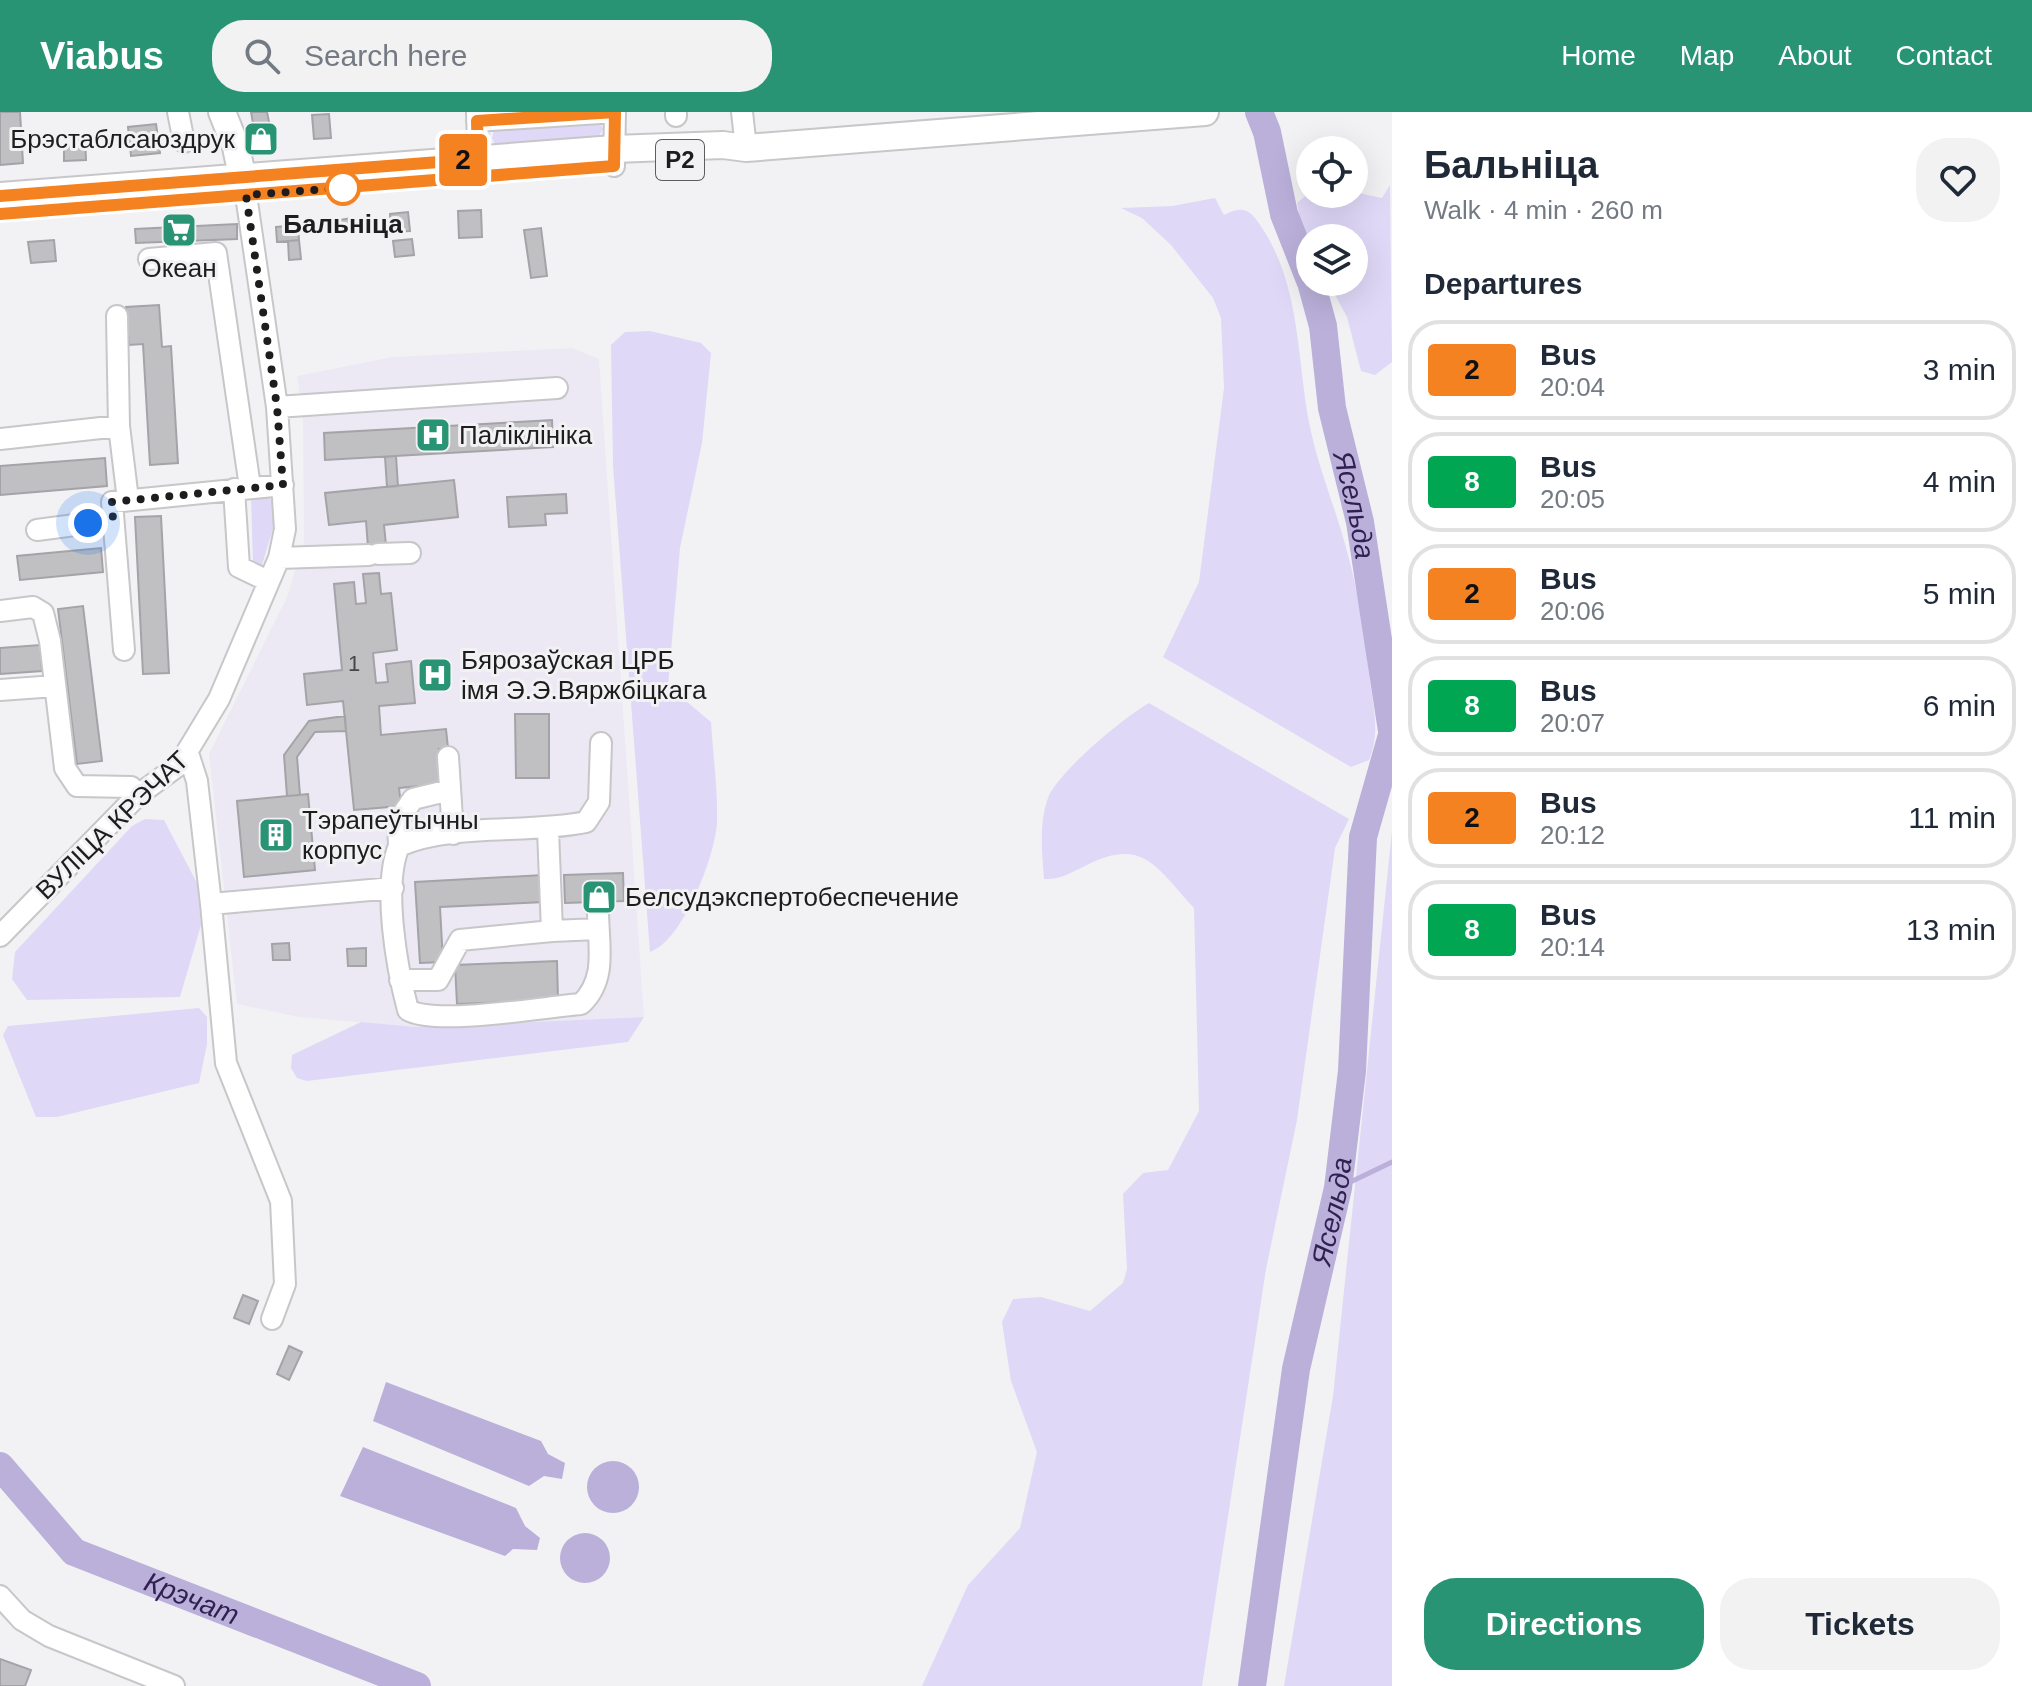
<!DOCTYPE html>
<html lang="en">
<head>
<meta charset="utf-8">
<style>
	:root { --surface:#fff; --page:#f2f2f3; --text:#1f2937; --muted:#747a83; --line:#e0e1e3; --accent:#289474 }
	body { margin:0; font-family:Arial,sans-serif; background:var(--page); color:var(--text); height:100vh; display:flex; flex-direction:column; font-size:30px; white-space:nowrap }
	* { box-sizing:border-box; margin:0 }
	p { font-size:26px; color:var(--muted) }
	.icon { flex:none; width:44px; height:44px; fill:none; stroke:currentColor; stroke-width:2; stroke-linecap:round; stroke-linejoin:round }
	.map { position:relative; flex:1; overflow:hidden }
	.sheet { display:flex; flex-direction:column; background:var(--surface); width:640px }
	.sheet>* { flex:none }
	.badge { padding:0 16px; border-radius:6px; font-size:28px; line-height:52px }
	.tools { position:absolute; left:1296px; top:24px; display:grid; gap:16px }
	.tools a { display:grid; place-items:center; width:72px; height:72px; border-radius:50%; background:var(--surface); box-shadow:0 8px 32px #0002; font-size:40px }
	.you { position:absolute; width:40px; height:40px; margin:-20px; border:6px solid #fff; border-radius:50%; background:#1a73e8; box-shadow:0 0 0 12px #1a73e833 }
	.map>.badge { position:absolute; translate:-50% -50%; box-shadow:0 0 0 4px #fff }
	h2 { padding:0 32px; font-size:30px; line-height:72px }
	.round { display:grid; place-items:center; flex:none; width:84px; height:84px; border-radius:32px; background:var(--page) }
	.headline { display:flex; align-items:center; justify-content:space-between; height:136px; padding:0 32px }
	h1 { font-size:38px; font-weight:600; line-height:60px }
	.action { display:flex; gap:16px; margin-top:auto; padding:16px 32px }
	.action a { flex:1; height:92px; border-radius:32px; background:var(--accent); color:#fff; font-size:32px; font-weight:600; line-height:92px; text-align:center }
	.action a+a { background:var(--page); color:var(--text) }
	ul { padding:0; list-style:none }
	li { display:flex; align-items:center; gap:24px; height:100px; margin:0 16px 12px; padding:0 16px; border:4px solid var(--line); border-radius:32px }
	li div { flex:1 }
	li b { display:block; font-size:30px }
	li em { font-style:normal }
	li .badge { min-width:88px; font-weight:700; text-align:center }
	header { display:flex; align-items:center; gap:48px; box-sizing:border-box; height:112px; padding:0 40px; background:var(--accent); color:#fff }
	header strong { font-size:38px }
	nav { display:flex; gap:44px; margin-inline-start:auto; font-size:28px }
	.search { width:560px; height:72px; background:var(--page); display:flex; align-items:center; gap:20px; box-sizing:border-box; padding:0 28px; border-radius:32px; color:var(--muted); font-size:30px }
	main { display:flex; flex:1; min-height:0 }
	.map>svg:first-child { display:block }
	.built { fill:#ece9f4 }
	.green { fill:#dfd8f7 }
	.water { fill:#bab0da }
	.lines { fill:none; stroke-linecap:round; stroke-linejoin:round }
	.stream { stroke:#bab0da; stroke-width:5 }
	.river { stroke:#bab0da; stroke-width:28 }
	.building { fill:#c0c0c3; stroke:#a4a3a7; stroke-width:2 }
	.minor-casing { stroke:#c7c6c9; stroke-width:24 }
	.major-casing { stroke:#c7c6c9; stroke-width:30 }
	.minor { stroke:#fff; stroke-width:20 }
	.major { stroke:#fff; stroke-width:26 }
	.line-casing { stroke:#fff; stroke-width:18 }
	.line { stroke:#f58220; stroke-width:12 }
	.walk { stroke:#1d1d1e; stroke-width:8; stroke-dasharray:0 14.4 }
	.stop-dot { fill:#fff; stroke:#f58220; stroke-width:4 }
	.labels { text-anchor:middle; stroke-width:6; stroke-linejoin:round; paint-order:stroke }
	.number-label { font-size:22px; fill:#464647 }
	.shield { fill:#f2f2f5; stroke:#5d5d5e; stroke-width:2 }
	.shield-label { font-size:24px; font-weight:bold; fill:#1d1d1e }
	.poi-label { font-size:26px; fill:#1d1d1e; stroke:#f2f2f5; text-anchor:start }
	.stop-label { font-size:26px; font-weight:bold; fill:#1d1d1e; stroke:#f2f2f5 }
	.street-label { font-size:26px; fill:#1d1d1e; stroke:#f2f2f5 }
	.water-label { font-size:28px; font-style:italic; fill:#301f52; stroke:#f2f2f5 }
</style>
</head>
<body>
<header>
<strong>Viabus</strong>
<div class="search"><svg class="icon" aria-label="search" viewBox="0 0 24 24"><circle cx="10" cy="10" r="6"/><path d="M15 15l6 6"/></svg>Search here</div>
<nav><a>Home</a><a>Map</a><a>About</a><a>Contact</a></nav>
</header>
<main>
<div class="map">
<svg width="1392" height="1574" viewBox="0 0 1392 1574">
	<rect width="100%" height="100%" fill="#f2f2f5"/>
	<path class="built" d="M572 236 599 247 644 905 416 915 299 905 237 892 209 642 287 485 304 429 303 309 297 264 392 245Z"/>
	<path class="green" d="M598 8 603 17 595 31 495 33 492 26 494 18Z
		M1390 73 1392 250 1375 263 1361 259 1347 205 1328 170H1354V126H1310V135L1302 119 1297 91 1310 80H1354L1382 86Z
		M1215 86 1224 103C1235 97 1246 94 1255 106 1301 166 1296 241 1309 310 1317 352 1334 392 1345 432 1358 477 1365 524 1370 570 1374 598 1380 622 1369 648L1351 655 1163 545 1199 470 1224 276 1221 206 1213 186 1171 133 1142 106 1121 96 1172 94Z
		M650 219 701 231 711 241 702 331 680 436 668 574 711 610C713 643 718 678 717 711 715 744 683 829 650 840L613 354 611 233 625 220Z
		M265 383 274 390 276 406 262 453 253 452 251 384Z
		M1149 591 1349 707 1335 736 1297 1008 1266 1157 1202 1574H922L968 1473 1020 1416 1037 1340 1011 1269 1002 1210 1013 1187 1041 1185 1090 1199 1123 1171 1127 1157 1123 1082 1143 1061 1168 1058 1199 999 1194 796C1156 755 1143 724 1085 754 1070 761 1060 768 1044 767 1042 742 1039 710 1048 686 1058 660 1124 605 1149 591Z
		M145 707 164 708 197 771 201 813 180 885 27 888 12 867 15 840 132 714Z
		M1392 719V1574H1284L1333 1284Z
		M199 896 207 905V932L199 971 57 1005H36L3 923 8 914Z
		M644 905 628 930 307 969 297 966 291 956 292 943 361 910 416 915Z"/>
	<path class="water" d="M386 1270 541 1329 548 1342 565 1351 562 1367 544 1364 529 1374 373 1309Z
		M363 1335 516 1396 525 1414 540 1426 537 1438 513 1437 505 1444 340 1384Z
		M587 1375a26 26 0 1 1 52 0a26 26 0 1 1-52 0Z
		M560 1446a25 25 0 1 1 50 0a25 25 0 1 1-50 0Z"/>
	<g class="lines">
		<path class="stream" d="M1338 1076 1392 1050"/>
		<g class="river">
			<path d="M1259 0 1267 20 1284 102 1310 168"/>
			<path id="s1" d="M1311 170 1323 214 1332 296 1360 410 1392 619"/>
			<path id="s2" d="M0 1354 74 1440 417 1574"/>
			<path id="s3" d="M1252 1574 1296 1257 1338 1076 1352 959 1363 725 1392 623"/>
		</g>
	</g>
	<path class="building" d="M0 0H20L23 51 0 53Z
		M251 0H267L270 15 254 17Z
		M329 2 331 26 314 27 312 3Z
		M156 12 160 41 131 44 128 15Z
		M72 25H85L86 48 64 49V32H72Z
		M481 98 482 125 459 126 458 99Z
		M408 100 410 119 391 120 390 102Z
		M353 106 355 120 333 122 332 109Z
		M237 112V127L136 131 135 117Z
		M298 113 299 128 277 130 276 115Z
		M541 116 547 164 531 166 524 118Z
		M412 127 414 143 395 145 393 129Z
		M54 128 56 149 31 151 28 130Z
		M299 128 301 147 289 148 288 129Z
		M159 193 162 235 171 234 178 351 150 353 143 232 129 233 126 195Z
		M552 308 553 335 325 348 324 321Z
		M396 344 398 374 387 375 385 345Z
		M105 346 107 374 0 383V354Z
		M454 368 458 405 384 413 386 433 368 435 366 409 329 413 325 381Z
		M566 382 567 401 545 402 546 413 509 415 507 385Z
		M161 404 169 561 143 562 135 405Z
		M101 436 103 460 20 468 17 444Z
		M379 461 381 482 391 481 397 538 373 541 376 571 388 570 386 552 411 549 415 591 379 594 381 623 446 617 448 636 439 637 442 672 399 676 401 694 354 698 343 589 307 593 304 562 342 558 334 472 354 470 356 492 366 491 363 462Z
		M83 494 102 649 77 652 58 497Z
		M40 533 42 559 0 562V536Z
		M515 602H549V666H516Z
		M345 604 346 619 315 620 297 645 300 683 287 684 284 643 309 609Z
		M308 682 315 758 244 765 237 689Z
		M623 761 624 789 565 791 564 763Z
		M543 763 544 790 440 795 443 850 420 851 415 770Z
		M289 831 290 848H273L272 832Z
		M366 836V854H348L347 837Z
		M557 849 558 888 457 892 455 853Z
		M243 1183 258 1189 249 1212 234 1206Z
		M289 1234 302 1240 289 1268 277 1262Z
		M0 1547 31 1558 25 1574H0Z"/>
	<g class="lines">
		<defs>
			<path id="minor" d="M178 0 184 30
				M477 0 479 65
				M676 0V4
				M742 0 746 36
				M477 9 615 0
				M614 54 615 0
				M149 147 216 141 250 375
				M117 204 119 314
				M277 295 557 276
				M0 327 119 314 128 388
				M234 377 239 455 268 469
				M37 418 113 408
				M378 442 410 441
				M279 446 369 443
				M0 499 33 495 43 501 50 529 65 656 77 674 131 675 138 683
				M124 538 112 390 283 373
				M0 578 55 574
				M188 641 197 669 211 792 393 776
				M448 645 453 722
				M548 718 552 819 598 817
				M399 734 398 709 413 687 450 678
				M211 792 226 951 281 1089 285 1172 272 1207
				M598 798C598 832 608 867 581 892 544 895 436 914 408 898 397 857 382 774 399 734 449 711 528 722 586 710L599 690 601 631
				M0 824 138 683 179 653 219 587 279 446 285 417 277 295 246 83
				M400 868H438L460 828 552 819
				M0 1484 22 1508 49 1524 174 1574"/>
			<path id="major" d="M222 0 236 35 246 83
				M0 84 614 37 723 33 746 36 1205 0"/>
		</defs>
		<use href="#minor" class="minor-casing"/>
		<use href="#major" class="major-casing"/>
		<use href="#minor" class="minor"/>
		<use href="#major" class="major"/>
	</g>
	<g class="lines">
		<defs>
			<path id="line" d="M0 84 478 47 477 9 615 0 614 54 0 102"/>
		</defs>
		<use href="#line" class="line-casing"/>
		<use href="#line" class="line"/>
		<path class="walk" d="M88 411 113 408 112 390 283 373 277 295 246 83 343 76"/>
	</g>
	<defs>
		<symbol id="shop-square" viewBox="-11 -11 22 22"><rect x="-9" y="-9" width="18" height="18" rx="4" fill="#289474" stroke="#f2f2f5"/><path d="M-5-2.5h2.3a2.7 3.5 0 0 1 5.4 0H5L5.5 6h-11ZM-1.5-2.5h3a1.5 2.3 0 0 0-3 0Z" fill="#fff"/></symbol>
		<symbol id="supermarket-square" viewBox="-11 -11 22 22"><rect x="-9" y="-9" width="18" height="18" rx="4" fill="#289474" stroke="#f2f2f5"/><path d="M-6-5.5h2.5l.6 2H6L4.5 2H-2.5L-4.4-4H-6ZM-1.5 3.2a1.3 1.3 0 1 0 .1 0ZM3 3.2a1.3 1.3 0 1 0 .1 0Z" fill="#fff"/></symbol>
		<symbol id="hospital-square" viewBox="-11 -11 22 22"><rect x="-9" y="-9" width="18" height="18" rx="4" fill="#289474" stroke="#f2f2f5"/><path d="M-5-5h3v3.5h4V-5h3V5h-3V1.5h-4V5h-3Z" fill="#fff"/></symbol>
		<symbol id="building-square" viewBox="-11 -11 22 22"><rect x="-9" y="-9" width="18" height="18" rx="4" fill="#289474" stroke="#f2f2f5"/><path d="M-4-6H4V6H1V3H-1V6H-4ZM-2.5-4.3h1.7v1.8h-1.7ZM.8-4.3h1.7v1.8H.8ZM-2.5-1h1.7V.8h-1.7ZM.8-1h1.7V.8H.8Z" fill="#fff"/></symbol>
	</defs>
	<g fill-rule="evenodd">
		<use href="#shop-square" x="241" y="7" width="40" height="40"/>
		<use href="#supermarket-square" x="159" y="98" width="40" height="40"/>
		<use href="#hospital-square" x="413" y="303" width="40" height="40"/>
		<use href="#hospital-square" x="415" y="543" width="40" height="40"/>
		<use href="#building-square" x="256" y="703" width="40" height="40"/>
		<use href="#shop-square" x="579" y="765" width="40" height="40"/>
	</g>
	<circle class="stop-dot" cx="343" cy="76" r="16"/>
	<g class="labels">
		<g class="number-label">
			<text x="354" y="559">1</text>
		</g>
		<rect class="shield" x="656" y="28" width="48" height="40" rx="6"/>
		<g class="shield-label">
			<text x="680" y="56">Р2</text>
		</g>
		<g class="poi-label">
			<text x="235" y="36" text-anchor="end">Брэстаблсаюздрук</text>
			<text x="179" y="165" text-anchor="middle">Океан</text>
			<text x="459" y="332">Паліклініка</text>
			<text x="461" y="557">Бярозаўская ЦРБ<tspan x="461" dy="30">імя Э.Э.Вяржбіцкага</tspan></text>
			<text x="302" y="717">Тэрапеўтычны<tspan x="302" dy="30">корпус</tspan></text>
			<text x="625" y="794">Белсудэкспертобеспечение</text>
		</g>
		<g class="stop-label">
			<text x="343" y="121">Бальніца</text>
		</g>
		<g class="street-label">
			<text transform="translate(112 713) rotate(-44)" y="9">ВУЛІЦА КРЭЧАТ</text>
		</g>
		<g class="water-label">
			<text dy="10" stroke="none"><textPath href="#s1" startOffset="228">Ясельда</textPath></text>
			<text dy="10" stroke="none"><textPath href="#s3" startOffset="482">Ясельда</textPath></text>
			<text dy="10" stroke="none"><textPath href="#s2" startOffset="240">Крэчат</textPath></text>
		</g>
	</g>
</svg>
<div class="tools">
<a><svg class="icon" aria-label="locate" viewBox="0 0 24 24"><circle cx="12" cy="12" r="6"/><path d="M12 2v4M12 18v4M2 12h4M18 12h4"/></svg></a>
<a><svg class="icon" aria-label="layers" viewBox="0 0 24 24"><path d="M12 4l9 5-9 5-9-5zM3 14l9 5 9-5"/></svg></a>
</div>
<div class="you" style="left:88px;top:411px"></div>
<b class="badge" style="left:463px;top:48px;background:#f58220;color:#111">2</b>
</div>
<section class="sheet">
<div class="headline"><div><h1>Бальніца</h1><p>Walk · 4 min · 260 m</p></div><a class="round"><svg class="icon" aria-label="heart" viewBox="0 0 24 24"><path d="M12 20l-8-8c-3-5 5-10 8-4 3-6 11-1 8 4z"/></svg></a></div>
<h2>Departures</h2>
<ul>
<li><span class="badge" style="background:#f58220;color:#111">2</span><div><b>Bus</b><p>20:04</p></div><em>3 min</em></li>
<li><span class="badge" style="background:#00a651;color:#fff">8</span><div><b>Bus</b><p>20:05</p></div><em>4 min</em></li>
<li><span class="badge" style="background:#f58220;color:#111">2</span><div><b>Bus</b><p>20:06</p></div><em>5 min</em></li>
<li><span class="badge" style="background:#00a651;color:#fff">8</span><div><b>Bus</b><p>20:07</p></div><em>6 min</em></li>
<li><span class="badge" style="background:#f58220;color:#111">2</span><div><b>Bus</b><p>20:12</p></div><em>11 min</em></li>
<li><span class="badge" style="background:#00a651;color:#fff">8</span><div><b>Bus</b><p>20:14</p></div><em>13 min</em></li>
</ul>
<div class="action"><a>Directions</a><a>Tickets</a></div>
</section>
</main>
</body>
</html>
